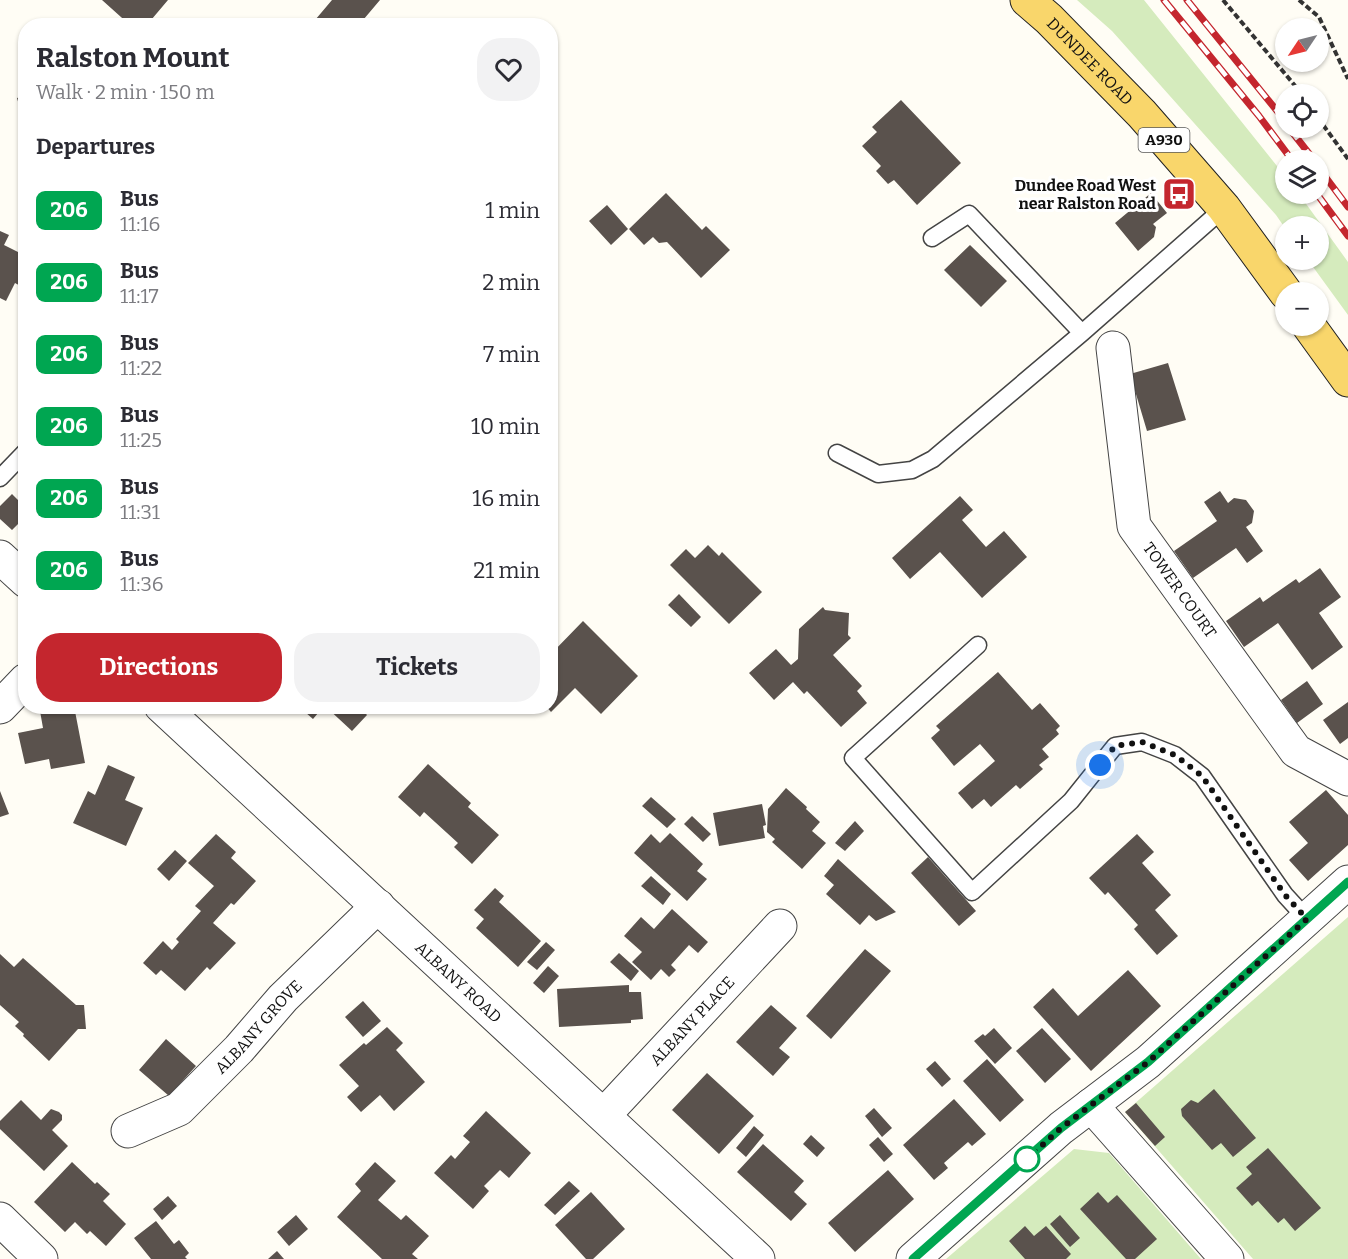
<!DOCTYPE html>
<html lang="en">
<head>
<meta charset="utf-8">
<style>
	:root { --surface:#fff; --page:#f2f2f3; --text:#2b2b33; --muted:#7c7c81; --accent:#c4262e }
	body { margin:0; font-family:Bitter,serif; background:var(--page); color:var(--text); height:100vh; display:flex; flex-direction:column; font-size:22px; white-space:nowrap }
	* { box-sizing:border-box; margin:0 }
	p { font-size:20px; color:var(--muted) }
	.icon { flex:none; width:33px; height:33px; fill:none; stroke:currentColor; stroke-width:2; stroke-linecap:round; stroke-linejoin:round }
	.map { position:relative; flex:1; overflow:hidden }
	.drawer { position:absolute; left:18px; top:18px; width:540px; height:696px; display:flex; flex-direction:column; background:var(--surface); border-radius:24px; box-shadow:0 2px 4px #0004 }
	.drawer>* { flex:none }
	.badge { padding:0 12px; border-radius:9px; font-size:21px; line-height:39px }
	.needle { width:39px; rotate:235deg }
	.buttons { position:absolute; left:1275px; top:18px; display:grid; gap:12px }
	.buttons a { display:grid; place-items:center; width:54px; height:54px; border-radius:50%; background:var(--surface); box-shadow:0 2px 4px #0004; font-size:30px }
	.you { position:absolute; width:30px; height:30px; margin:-15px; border:4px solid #fff; border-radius:50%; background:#1a73e8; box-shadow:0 0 0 9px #1a73e833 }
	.map>.badge { position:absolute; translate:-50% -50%; box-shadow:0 0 0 3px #fff }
	h2 { padding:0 18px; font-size:22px; line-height:54px }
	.round { display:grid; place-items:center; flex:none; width:63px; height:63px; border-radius:24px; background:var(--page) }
	.headline { display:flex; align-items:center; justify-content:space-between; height:102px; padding:0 18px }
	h1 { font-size:28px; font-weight:700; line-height:45px }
	.primary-button { display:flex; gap:12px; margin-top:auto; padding:12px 18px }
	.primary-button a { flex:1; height:69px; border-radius:24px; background:var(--accent); color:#fff; font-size:24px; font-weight:700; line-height:69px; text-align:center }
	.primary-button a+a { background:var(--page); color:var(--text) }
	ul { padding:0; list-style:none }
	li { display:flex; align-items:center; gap:18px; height:72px; padding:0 18px }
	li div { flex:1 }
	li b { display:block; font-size:22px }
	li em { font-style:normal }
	li .badge { min-width:66px; font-weight:700; text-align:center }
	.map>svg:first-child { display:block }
	.green { fill:#d5ebbd }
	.building { fill:#5a524d }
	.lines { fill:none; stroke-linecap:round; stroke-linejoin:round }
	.service-casing { stroke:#444; stroke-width:19 }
	.minor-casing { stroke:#444; stroke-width:35 }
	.tertiary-casing { stroke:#444; stroke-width:35 }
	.primary-casing { stroke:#222; stroke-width:35 }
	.path { stroke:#333; stroke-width:4; stroke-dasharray:6 3; stroke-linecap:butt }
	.service { stroke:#fff; stroke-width:16 }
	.minor { stroke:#fff; stroke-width:33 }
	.tertiary { stroke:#fff; stroke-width:33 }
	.primary { stroke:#f9d66b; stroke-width:33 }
	.rail-casing { stroke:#c4262e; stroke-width:7 }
	.rail { stroke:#fff; stroke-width:4.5; stroke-dasharray:14; stroke-linecap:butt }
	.line-casing { stroke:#fff; stroke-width:14 }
	.line { stroke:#00a651; stroke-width:9 }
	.walk { stroke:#111; stroke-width:6; stroke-dasharray:0 10.8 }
	.stop-dot { fill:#fff; stroke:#00a651; stroke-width:3 }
	.labels { text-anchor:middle; stroke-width:6; stroke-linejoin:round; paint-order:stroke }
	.shield { fill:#fff; stroke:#585858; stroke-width:1.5 }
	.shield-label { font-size:15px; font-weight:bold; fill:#111 }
	.street-label { font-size:16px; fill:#111; stroke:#fff }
	.poi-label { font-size:16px; font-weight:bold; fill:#111; stroke:#fff; text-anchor:end }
</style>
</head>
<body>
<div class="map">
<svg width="1348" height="1259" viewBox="0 0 1348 1259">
	<rect width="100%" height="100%" fill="#fffdf5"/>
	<path class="green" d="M1077 0H1144L1285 176 1286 194H1299L1348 262V315L1308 260H1318V226L1285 228 1276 215 1112 31Z
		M1348 917V1259H1253L1125 1112Z
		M1074 1149 1109 1153 1201 1259H946Z"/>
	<path class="building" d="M102 0H168L146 26H131Z
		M332 0H380L358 26H310Z
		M26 95V126H25L17 98Z
		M901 100 961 163 917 205 894 180 888 184 876 171 881 166 862 146 877 132 872 127Z
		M666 193 702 230 706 226 730 250 701 278 667 242 659 243 653 237 644 245 629 229Z
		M1151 193 1167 213 1153 224 1156 227 1154 237 1138 251 1115 223Z
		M607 205 628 229 611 245 589 221Z
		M0 231 9 235 4 245 26 256V289L15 283 6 301 0 298Z
		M970 245 1007 281 981 307 944 270Z
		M1168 363 1186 420 1147 431 1130 374Z
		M1220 491 1228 503 1234 498 1246 500 1254 511 1252 523 1246 527 1263 551 1247 563 1236 548 1193 578 1174 551 1217 521 1204 502Z
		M12 494 26 508V516L12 530 0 519V506Z
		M960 496 973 510 962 520 986 547 1004 531 1027 557 982 598 940 552 910 579 892 558Z
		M708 545 719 556 722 552 762 592 729 624 670 565 686 549 695 558Z
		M1320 568 1341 597 1319 613 1343 647 1312 670 1278 623 1244 647 1226 621 1260 597 1263 602 1296 579 1299 583Z
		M679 594 701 617 691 627 668 605Z
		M823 607 825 610 849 613 848 635 851 638 833 655 862 686 857 691 867 703 841 727 807 691 804 694 793 682 774 700 749 673 776 649 791 665 798 659 799 629Z
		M583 621 638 676 601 714 575 688 551 712 546 706H550V655Z
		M998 672 1032 710 1040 703 1060 726 1056 730 1059 734 1042 749 1049 757 1039 765 1043 769 1020 789 1016 785 991 807 984 799 972 809 958 793 995 761 980 744 954 766 931 738 940 730 936 726Z
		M1307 681 1323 704 1297 723 1281 700Z
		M1348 702V738L1340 744 1323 720Z
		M66 706H74L85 763 51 769 49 759 25 764 18 733 43 728 40 711Z
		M298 706H324L313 719Z
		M325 706H359L367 715 352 731Z
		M428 764 471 803 468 807 499 835 472 864 454 847 458 843 424 812 420 817 398 797Z
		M108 765 135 777 125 800 143 808 126 846 73 823 88 791 95 795Z
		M786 788 807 807 806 809 820 822 812 831 826 843 802 869 772 842 775 839 767 832 768 809Z
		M1326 790 1348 815V845L1308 881 1289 860 1308 843 1289 822Z
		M0 791 9 814 0 817Z
		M651 797 676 819 667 828 642 806Z
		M762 804 766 825 763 826 765 838 719 846 713 813Z
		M692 816 711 834 703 842 684 824Z
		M855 821 864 831 845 851 835 843Z
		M670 833 703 864 697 871 707 879 687 901 634 853 651 834 660 843Z
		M216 834 236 852 231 858 256 881 234 905 231 903 213 923 236 943 210 970 207 967 185 991 161 970 156 975 143 963 163 941 172 950 179 942 176 939 201 911 195 906 214 886 188 863Z
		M1137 834 1154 852 1142 863 1171 895 1155 910 1178 936 1157 955 1134 929 1138 925 1108 892 1105 895 1089 878Z
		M175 850 187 861 169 881 157 869Z
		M928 857 976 911 959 926 911 873Z
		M838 859 896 912 876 921 869 915 860 925 826 894 834 885 824 876Z
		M651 876 671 894 663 905 641 886Z
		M495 888 504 896 499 902 541 941 518 967 476 928 484 919 474 910Z
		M672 909 708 942 698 953 689 945 671 965 676 970 669 977 661 969 651 980 632 962 642 952 624 936 641 917 654 929Z
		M546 942 555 950 537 970 527 962Z
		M865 949 891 971 831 1039 806 1016Z
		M619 953 639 971 631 981 610 962Z
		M0 954 14 967 23 958 76 1005H84L86 1029H78L49 1061 23 1036 24 1034 15 1026 19 1022 0 1005Z
		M548 966 559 976 544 993 533 983Z
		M1128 970 1161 1006 1091 1071 1033 1007 1053 988 1078 1016Z
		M629 985V992H641L643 1019 631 1020V1023L559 1027 557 989Z
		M363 1001 381 1021 363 1037 345 1017Z
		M771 1005 797 1028 779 1048 790 1057 773 1076 736 1042Z
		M387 1027 403 1043 396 1050 425 1082 394 1111 380 1095 361 1112 347 1097 359 1086 339 1065 364 1043 366 1045Z
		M994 1028 1012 1048 995 1064 974 1041 983 1034 985 1036Z
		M1042 1028 1071 1059 1045 1083 1016 1051Z
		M166 1039 196 1066 169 1096 139 1070Z
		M987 1059 1024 1100 1000 1122 963 1081Z
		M935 1061 951 1079 942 1087 926 1069Z
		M707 1073 754 1116 719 1154 672 1110Z
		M1214 1089 1256 1138 1233 1157 1221 1143 1212 1150 1182 1116 1181 1109 1191 1100 1198 1103Z
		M954 1099 986 1134 972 1146 968 1142 944 1163 948 1168 934 1180 903 1145Z
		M21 1100 41 1120 51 1109 59 1112 62 1115V1120L52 1130 68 1146 44 1171 0 1129V1121Z
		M1136 1103 1165 1137 1155 1146 1125 1112Z
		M874 1108 892 1128 882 1137 865 1116Z
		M486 1111 531 1153 509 1178 500 1170 484 1186 489 1191 473 1209 434 1173 451 1155 455 1159 470 1142 463 1136Z
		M754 1126 764 1135 746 1157 736 1148Z
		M811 1135 825 1148 817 1157 803 1144Z
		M878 1137 893 1154 884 1162 869 1145Z
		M763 1144 804 1181 794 1192 807 1204 791 1221 737 1172Z
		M1268 1148 1321 1208 1295 1231 1284 1218 1278 1223 1258 1201 1252 1206 1236 1188 1252 1174 1246 1167Z
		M72 1162 95 1184 97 1182 110 1194 103 1201 126 1224 106 1246 90 1231 87 1234 75 1222 65 1232 34 1202Z
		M375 1162 396 1181 378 1200 401 1220 406 1215 429 1236 412 1254 418 1259H382L337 1217 361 1191 355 1184Z
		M888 1170 914 1199 855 1252 828 1223Z
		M569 1181 580 1191 555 1215 544 1205Z
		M591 1192 625 1229 593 1259H586L555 1225Z
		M1098 1192 1108 1203 1117 1195 1157 1239 1135 1259H1126L1080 1209Z
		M168 1196 177 1206 162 1220 153 1209Z
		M296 1215 308 1229 289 1246 277 1232Z
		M1060 1215 1080 1238 1070 1247 1050 1224Z
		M156 1221 174 1244 179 1240 189 1253 185 1257 187 1259H151L134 1238Z
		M1025 1226 1034 1236 1046 1226 1071 1254 1066 1259H1025L1009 1241Z
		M277 1251 284 1259H268Z"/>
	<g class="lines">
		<defs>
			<path id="service" d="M932 238 969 214 1082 333
				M837 453 878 474 912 470 933 459 1082 333 1224 208
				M0 478 26 451
				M978 645 853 758 972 892 1071 801 1115 746 1142 742 1175 755 1202 776 1285 895 1307 919"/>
			<g id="minor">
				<path id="s1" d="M1113 348 1134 526 1296 751 1348 779"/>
				<path d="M0 557 26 581"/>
				<path id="s2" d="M161 706 758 1259"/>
				<path d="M0 707 26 680"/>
				<path d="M1091 1105 1227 1259"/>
				<path id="s3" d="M604 1115 780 926"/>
				<path id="s4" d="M128 1131 179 1109 239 1049 283 998 378 906"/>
				<path d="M913 1259 1061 1128 1148 1062 1348 882"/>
			</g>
			<path id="tertiary" d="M0 1219 41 1259"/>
			<g id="primary">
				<path id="s5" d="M1027 0 1049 19 1142 114 1224 208 1286 293"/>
				<path d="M1309 326 1348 380"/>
			</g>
		</defs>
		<use href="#service" class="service-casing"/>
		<use href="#minor" class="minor-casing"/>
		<use href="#tertiary" class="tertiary-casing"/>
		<use href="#primary" class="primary-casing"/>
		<path class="path" d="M1223 0 1302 94
			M1299 0 1319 17 1348 79
			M1318 118 1348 159"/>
		<use href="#service" class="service"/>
		<use href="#minor" class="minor"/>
		<use href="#tertiary" class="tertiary"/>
		<use href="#primary" class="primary"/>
		<defs>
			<path id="rail" d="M1164 0 1259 116 1292 160
				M1187 0 1286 122
				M1289 128 1314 160
				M1318 167 1348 207
				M1317 194 1348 236"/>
		</defs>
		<use href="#rail" class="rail-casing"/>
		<use href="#rail" class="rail"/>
	</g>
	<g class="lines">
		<defs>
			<path id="line" d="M913 1259 1061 1128 1148 1062 1348 882"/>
		</defs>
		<use href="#line" class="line-casing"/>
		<use href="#line" class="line"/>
		<path class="walk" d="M1027 1159 1061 1128 1148 1062 1307 919 1285 895 1202 776 1175 755 1142 742 1115 746 1100 765"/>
	</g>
	<defs>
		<symbol id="bus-square" viewBox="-11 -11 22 22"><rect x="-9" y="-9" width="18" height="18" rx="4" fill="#c4262e" stroke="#fff"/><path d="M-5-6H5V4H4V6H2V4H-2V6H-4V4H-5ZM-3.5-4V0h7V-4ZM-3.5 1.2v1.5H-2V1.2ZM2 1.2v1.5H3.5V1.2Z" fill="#fff"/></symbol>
	</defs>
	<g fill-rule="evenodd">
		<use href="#bus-square" x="1160" y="175" width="38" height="38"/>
	</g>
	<circle class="stop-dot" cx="1027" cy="1159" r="12"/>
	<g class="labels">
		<rect class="shield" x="1138.5" y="128" width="51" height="24" rx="4.5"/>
		<g class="shield-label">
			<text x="1164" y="145">A930</text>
		</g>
		<g class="street-label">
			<text dy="6" stroke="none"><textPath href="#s5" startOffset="88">DUNDEE ROAD</textPath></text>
			<text dy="6" stroke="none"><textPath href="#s1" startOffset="258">TOWER COURT</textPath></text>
			<text dy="6" stroke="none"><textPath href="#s2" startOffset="406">ALBANY ROAD</textPath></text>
			<text dy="6" stroke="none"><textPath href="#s3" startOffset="129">ALBANY PLACE</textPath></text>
			<text dy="6" stroke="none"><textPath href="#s4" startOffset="170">ALBANY GROVE</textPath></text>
		</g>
		<g class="poi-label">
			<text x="1156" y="191">Dundee Road West<tspan x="1156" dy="18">near Ralston Road</tspan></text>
		</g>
	</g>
</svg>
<div class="buttons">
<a><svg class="needle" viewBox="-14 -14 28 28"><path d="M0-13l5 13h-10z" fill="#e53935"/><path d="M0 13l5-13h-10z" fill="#7c7c81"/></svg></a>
<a><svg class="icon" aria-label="locate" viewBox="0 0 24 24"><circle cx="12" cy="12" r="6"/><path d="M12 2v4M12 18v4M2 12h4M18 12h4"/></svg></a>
<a><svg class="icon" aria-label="layers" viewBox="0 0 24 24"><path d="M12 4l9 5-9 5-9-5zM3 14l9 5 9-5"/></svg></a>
<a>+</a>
<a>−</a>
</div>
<div class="you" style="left:1100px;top:765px"></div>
<section class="drawer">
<div class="headline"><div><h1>Ralston Mount</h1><p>Walk · 2 min · 150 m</p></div><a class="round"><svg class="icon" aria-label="heart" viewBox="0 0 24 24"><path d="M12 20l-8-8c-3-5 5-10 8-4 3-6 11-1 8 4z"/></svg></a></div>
<h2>Departures</h2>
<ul>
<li><span class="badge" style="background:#00a651;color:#fff">206</span><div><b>Bus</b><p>11:16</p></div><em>1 min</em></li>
<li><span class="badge" style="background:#00a651;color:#fff">206</span><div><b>Bus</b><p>11:17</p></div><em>2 min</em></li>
<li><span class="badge" style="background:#00a651;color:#fff">206</span><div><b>Bus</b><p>11:22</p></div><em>7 min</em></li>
<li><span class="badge" style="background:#00a651;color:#fff">206</span><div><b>Bus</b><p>11:25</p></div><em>10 min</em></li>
<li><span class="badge" style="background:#00a651;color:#fff">206</span><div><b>Bus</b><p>11:31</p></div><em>16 min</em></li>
<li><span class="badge" style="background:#00a651;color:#fff">206</span><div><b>Bus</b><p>11:36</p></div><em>21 min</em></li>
</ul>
<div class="primary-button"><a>Directions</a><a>Tickets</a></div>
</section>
</div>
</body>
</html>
